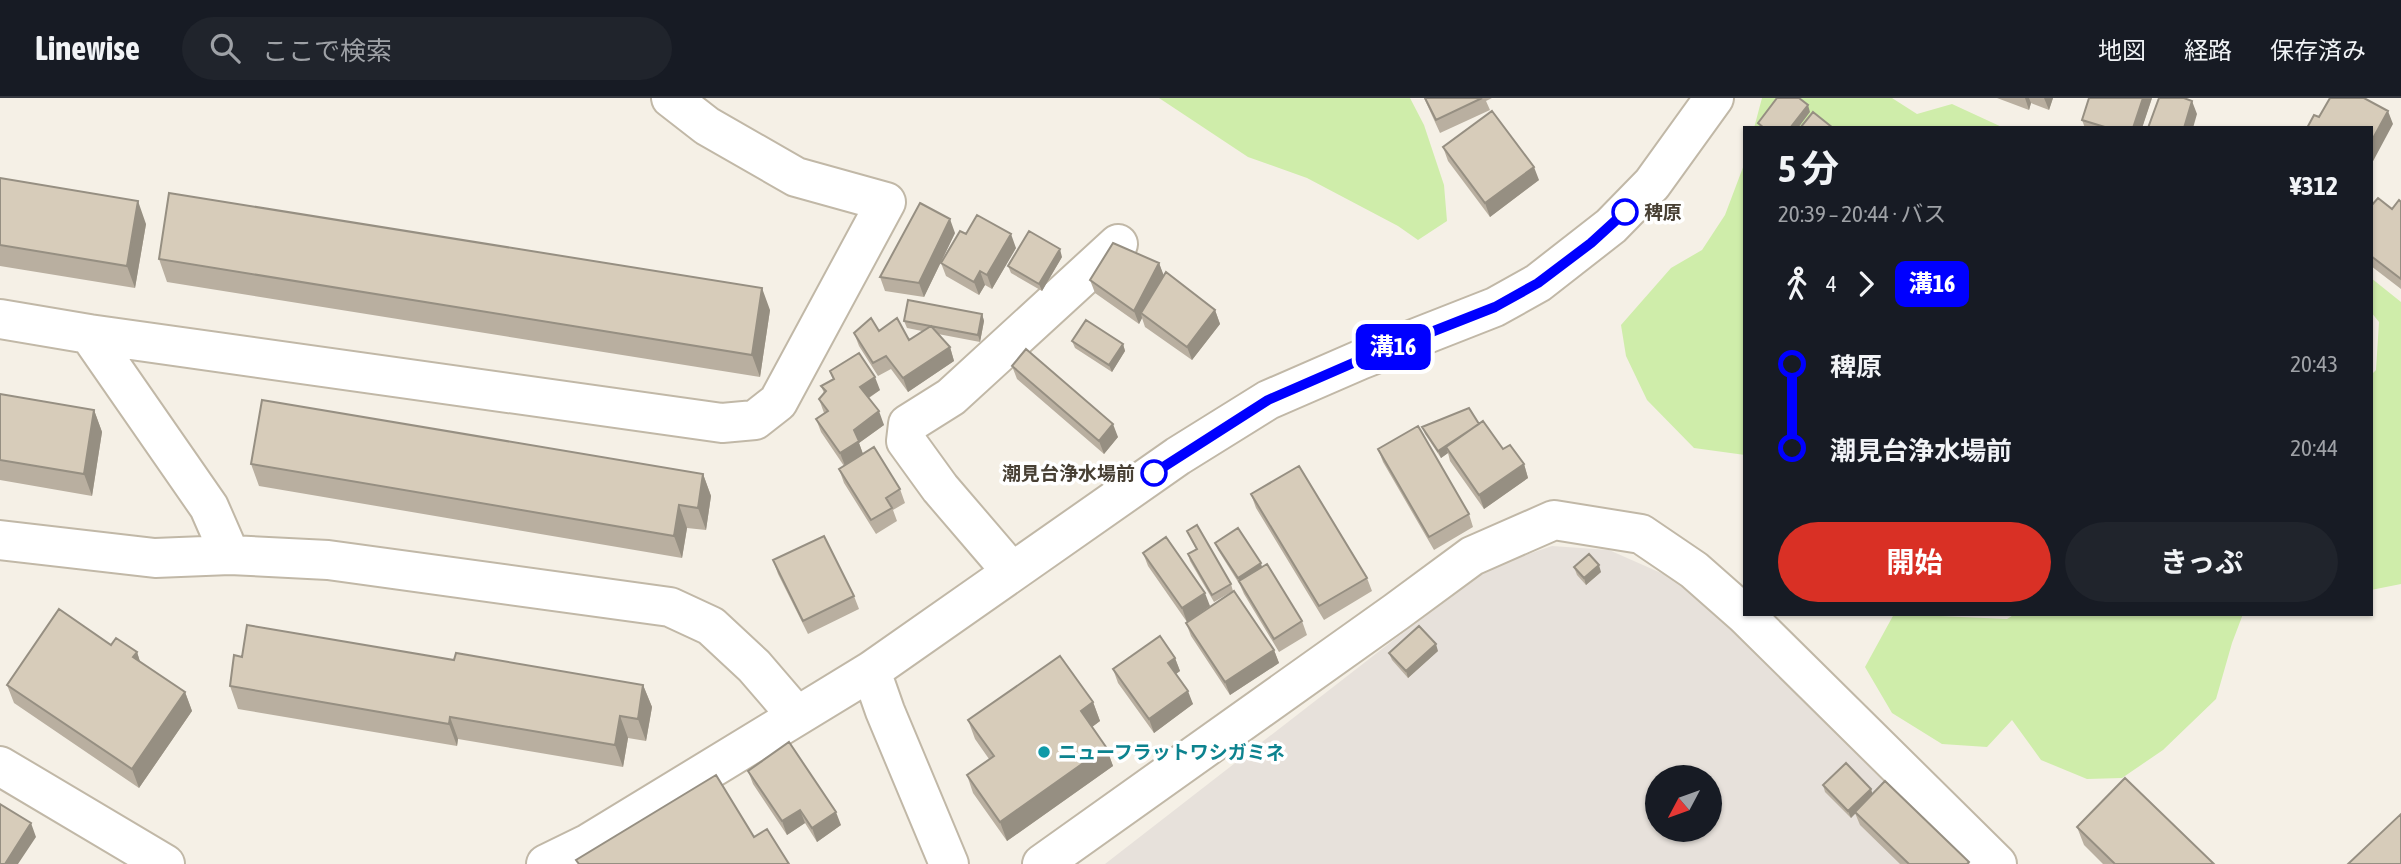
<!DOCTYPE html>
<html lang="ja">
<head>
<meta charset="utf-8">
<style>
	:root { --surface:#171b24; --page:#20242c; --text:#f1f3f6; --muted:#9ea1a6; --line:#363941; --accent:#d93025 }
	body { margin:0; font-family:"Asap Condensed","Noto Sans JP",sans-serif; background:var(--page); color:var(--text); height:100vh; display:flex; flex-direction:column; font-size:26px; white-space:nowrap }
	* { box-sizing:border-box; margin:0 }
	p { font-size:23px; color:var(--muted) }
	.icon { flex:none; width:38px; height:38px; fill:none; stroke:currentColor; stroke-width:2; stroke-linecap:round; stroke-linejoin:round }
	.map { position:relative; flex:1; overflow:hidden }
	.drawer { position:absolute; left:1743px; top:28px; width:630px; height:490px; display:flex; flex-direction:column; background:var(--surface); border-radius:0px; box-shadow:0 2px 5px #0004 }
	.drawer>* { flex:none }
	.badge { padding:0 14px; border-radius:10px; font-size:24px; line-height:46px }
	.needle { width:46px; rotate:229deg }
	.tools { position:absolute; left:1645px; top:667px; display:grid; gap:14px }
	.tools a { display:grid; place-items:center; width:77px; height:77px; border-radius:50%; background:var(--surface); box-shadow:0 2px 5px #0004; font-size:35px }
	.map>.badge { position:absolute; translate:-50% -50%; box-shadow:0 0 0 4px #fff }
	.legs { display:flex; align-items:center; gap:10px; height:77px; padding:0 35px; font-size:23px }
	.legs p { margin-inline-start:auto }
	.summary { display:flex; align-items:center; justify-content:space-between; height:119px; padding:0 35px }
	h1 { font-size:38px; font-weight:700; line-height:52px }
	.primary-button { display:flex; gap:14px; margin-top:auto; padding:14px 35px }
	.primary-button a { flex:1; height:80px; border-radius:42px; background:var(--accent); color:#fff; font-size:28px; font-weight:700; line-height:80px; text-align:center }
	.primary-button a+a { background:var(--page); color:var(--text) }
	ul { padding:0 35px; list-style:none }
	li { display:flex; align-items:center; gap:24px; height:84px; font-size:26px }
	li i { display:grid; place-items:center; width:10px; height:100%; margin:0 9px; background:currentColor }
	li i::after { content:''; width:18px; height:18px; margin:-9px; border:5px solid; border-radius:50%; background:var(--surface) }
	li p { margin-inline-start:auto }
	li:first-child i { background:linear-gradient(#0000 50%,currentColor 0) }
	li:last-child i { background:linear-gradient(currentColor 50%,#0000 0) }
	header { display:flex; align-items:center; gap:42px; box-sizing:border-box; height:98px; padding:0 35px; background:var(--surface); border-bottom:2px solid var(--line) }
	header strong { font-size:33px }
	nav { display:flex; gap:38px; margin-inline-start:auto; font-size:24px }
	.search { width:490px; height:63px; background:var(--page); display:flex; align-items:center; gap:18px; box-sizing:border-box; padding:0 24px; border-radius:38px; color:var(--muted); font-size:26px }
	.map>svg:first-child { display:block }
	.industrial { fill:#e7e1db; fill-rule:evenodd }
	.green { fill:#cfedaa }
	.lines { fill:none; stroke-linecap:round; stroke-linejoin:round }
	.minor-casing { stroke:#c1b8a7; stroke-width:42 }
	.minor { stroke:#fff; stroke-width:38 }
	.wall { fill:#b9afa0 }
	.shaded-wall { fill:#968f82 }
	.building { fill:#d7ccba; stroke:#968f82; stroke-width:2 }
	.line-1-casing { stroke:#fff; stroke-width:16 }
	.line-1 { stroke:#00f; stroke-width:10 }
	.stop-1-dot { fill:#fff; stroke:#00f; stroke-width:3.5 }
	.culture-dot { fill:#0f9aa8; stroke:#fff; stroke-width:2.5 }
	.labels { text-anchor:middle; stroke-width:7; stroke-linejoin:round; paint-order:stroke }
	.stop-label { font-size:19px; font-weight:bold; fill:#484034; stroke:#fff; text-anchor:start }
	.culture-label { font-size:19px; font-weight:bold; fill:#0d838f; stroke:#fff; text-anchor:start }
</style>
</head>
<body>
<header>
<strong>Linewise</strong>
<div class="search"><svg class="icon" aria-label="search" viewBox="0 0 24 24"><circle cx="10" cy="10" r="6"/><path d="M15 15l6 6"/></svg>ここで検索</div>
<nav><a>地図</a><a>経路</a><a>保存済み</a></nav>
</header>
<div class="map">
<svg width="2401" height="766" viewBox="0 0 2401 766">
	<rect width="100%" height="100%" fill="#f5f0e6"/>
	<path class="industrial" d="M1552 448 1609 452 1686 486 1968 766H1105L1485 471ZM1657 679H1710V732H1657Z"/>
	<path class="green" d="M1159 0H1410L1424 27 1444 87 1447 123 1418 142 1398 128 1307 80 1248 59Z
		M1762 0H1892L1917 16 1952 6 2004 30H1754Z
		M1745 64V357L1694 350 1647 302 1626 258 1621 227 1671 170 1702 152 1725 117Z
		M2371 180 2401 204V486L2371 492V277L2376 272 2379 224 2371 214Z
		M1894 516 2007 521 2015 516H2243L2232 545 2216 601 2163 652 2122 680 2087 681 2041 662 2012 622 1987 649 1942 646 1892 615 1865 569Z"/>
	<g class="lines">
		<defs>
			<path id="minor" d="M0 221 89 236 722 325 755 322 778 304 886 104 796 79 707 28 671 0
				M89 236 209 409 230 457
				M0 442 155 460 230 457 328 462 670 509 711 528 754 568 797 618
				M1012 474 940 390 906 343 908 326 951 299 1118 146
				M871 573 885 613 949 766
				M0 668 165 766
				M546 766 589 745 871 573 1178 358 1268 302 1360 262 1495 209 1538 185 1611 128 1652 86 1714 0
				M1042 766 1396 514 1472 458 1554 422 1641 436 1694 472 1745 517 1997 766"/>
		</defs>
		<use href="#minor" class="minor-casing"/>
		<use href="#minor" class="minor"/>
	</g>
	<path class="wall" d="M1424 0H1492L1486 3 1490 12 1440 35Z
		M1997 0H2053L2049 12 2031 5 2029 12Z
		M2089 0H2152L2142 30H2085L2082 22Z
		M1443 49 1539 82 1490 119 1448 63Z
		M0 80 146 126 135 190 0 168Z
		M2401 104V191L2371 168V108L2392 111Z
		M955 135 924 199 885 193 880 179Z
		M966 136 1016 150 992 191 985 187 979 197 946 178 941 165Z
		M1062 159 1042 193 1011 175 1008 168Z
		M159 161 770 212 760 279 167 184Z
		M1159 165 1163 177 1215 212 1220 226 1192 262 1145 229 1142 220 1139 226 1095 195 1090 182Z
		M982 216 984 223 980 244 938 236 950 249 954 263 908 294 891 271 878 278 859 248 854 235 879 233 909 242 922 233 907 230 904 223Z
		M1072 243 1123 246 1125 253 1112 274 1075 250Z
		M1012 268 1118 339 1104 356 1017 281Z
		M830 273 880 292 869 300 884 327 859 345 863 356 900 391 905 405 893 412 897 423 876 436 844 385 839 371 844 368 821 334 816 321 824 315 819 301 824 295 821 288 833 282Z
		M0 296 94 312 102 334 92 398 0 382Z
		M1479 326 1503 351 1524 366 1528 380 1484 411 1450 363 1448 355 1441 360 1425 336 1422 329Z
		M1378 351 1469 416 1473 429 1434 452 1383 364Z
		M251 366 703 376 711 398 706 432 687 430 682 460 259 388Z
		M1251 396 1367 480 1372 493 1324 522 1256 410Z
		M1187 433 1231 486 1233 493 1214 504 1190 463 1188 456 1196 451Z
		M1215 445 1262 469 1302 523 1307 537 1279 554 1244 496 1240 487 1218 452Z
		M1143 455 1210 508 1187 524 1148 468Z
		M773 462 854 498 859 511 808 536 778 476Z
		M1574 469 1601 474 1586 487 1577 477Z
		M1186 525 1274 552 1279 565 1230 597 1191 538Z
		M111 547 137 554 140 564 185 594 192 613 139 690 14 605 7 587Z
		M1438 553 1408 580 1392 562 1389 555Z
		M242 559 454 562 643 587 652 609 646 643 628 640 623 669 458 641 457 648 238 611 230 588Z
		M1175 560 1180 573 1176 576 1193 606 1154 635 1118 585 1113 571Z
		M1093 604 1100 623 1092 629 1106 649 1113 668 1007 743 973 695 967 677 989 661 975 641 968 622Z
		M748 673 841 727 817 744 805 725 787 737 753 686Z
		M1823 687 1871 691 1872 695 1969 764V766H1900L1860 727 1855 715 1851 720 1825 694Z
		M2077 729 2214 766H2103L2084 747Z"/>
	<path class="shaded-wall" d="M2025 0H2029L2031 5 2029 12Z
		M2044 0H2053L2049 12Z
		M2143 0H2152L2142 30H2133Z
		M2192 3 2197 16 2193 30H2184Z
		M1808 7 1810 14 1798 30H1790Z
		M2388 13 2393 26 2371 67V44Z
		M1534 69 1539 82 1490 119 1485 105Z
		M138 103 146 126 135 190 127 168Z
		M950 121 955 135 924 199 919 185Z
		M1011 136 1016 150 992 191 987 177Z
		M1060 151 1062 159 1042 193 1039 186Z
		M1159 165 1164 178 1141 215 1142 220 1139 226 1134 213Z
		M980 173 985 187 979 197 974 184Z
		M762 190 770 212 760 279 752 257Z
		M1215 212 1220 226 1192 262 1187 249Z
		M982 216 984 223 980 244 978 237Z
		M1123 246 1125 253 1112 274 1109 267Z
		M950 249 954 263 908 294 903 280Z
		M875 279 880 292 865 302 860 289Z
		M94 312 102 334 92 398 84 376Z
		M879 313 884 327 859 345 863 356 845 368 840 355 854 332Z
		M1113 326 1118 339 1104 356 1099 343Z
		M1480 327 1446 349 1448 355 1441 360 1438 353Z
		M1524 366 1528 380 1484 411 1479 397Z
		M703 376 711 398 706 432 698 410Z
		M679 407 687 430 682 460 674 438Z
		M1261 465 1263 473 1241 487 1238 480Z
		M1599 467 1601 474 1586 487 1584 480Z
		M1205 495 1210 508 1187 524 1182 510Z
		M1436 546 1438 553 1408 580 1406 573Z
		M1274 552 1279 565 1230 597 1225 584Z
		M137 554 143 573 133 559Z
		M1175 560 1180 573 1173 578 1168 565Z
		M643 587 652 609 646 643 638 621Z
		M1188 593 1193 606 1154 635 1149 621Z
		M185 594 192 613 139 690 132 671Z
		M1093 604 1100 623 1088 632 1081 613Z
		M620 618 628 640 623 669 615 647Z
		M450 619 458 641 457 648 449 626Z
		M1106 649 1113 668 1007 743 1000 724Z
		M1871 691 1873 698 1851 720 1848 713Z
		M800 712 805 725 787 737 782 723Z
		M836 714 841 727 817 744 812 730Z
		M31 725 36 739 18 766H5Z"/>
	<path class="building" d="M1425 0H1482L1436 22Z
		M1777 0H1799L1808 7 1790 30H1764L1758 25Z
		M2089 0H2143L2133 30H2108L2082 22Z
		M2159 0H2184L2192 3 2184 30H2148Z
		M2330 0H2364L2388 13 2371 44V30H2307L2314 17 2319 19Z
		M1492 13 1534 69 1485 105 1443 49Z
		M1813 14 1833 30H1800Z
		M0 80 138 103 127 168 0 147Z
		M169 95 762 190 752 257 159 161Z
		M2378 100 2392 111 2399 102 2401 104V181L2371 158V108Z
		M920 105 950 121 919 185 880 179Z
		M977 117 1011 136 987 177 980 173 974 184 941 165 960 133 966 136Z
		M1029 133 1060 151 1039 186 1008 168Z
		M1113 145 1159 165 1134 213 1090 182Z
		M1166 174 1215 212 1187 249 1141 215Z
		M908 202 982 216 978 237 904 223Z
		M871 220 879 233 897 220 909 242 931 228 950 249 903 280 886 258 873 265 854 235Z
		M1086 222 1123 246 1109 267 1072 243Z
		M1026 251 1113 326 1099 343 1012 268Z
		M859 255 875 279 860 289 879 313 854 332 859 343 840 355 816 321 828 313 819 301 826 293 821 288 834 281 830 273Z
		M0 296 94 312 84 376 0 362Z
		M262 302 703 376 698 410 679 407 674 438 251 366Z
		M1469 310 1479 326 1438 353 1422 329Z
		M1483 323 1503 351 1510 347 1524 366 1479 397 1446 349Z
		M1418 328 1469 416 1429 439 1378 351Z
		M874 349 900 391 886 400 892 410 871 422 839 371Z
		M1299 368 1367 480 1319 508 1251 396Z
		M1197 427 1231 486 1212 497 1188 456 1197 451 1187 433Z
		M1238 430 1261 465 1238 480 1215 445Z
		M824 438 854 498 803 523 773 462Z
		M1166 439 1205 495 1182 510 1143 455Z
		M1589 456 1599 467 1584 480 1574 469Z
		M1267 466 1302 523 1274 541 1239 483Z
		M1234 493 1274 552 1225 584 1186 525Z
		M59 511 111 547 116 540 137 554 133 559 185 594 132 671 7 587Z
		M247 527 454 562 456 555 643 587 638 621 620 618 615 647 450 619 449 626 230 588 234 557 242 559Z
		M1419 528 1436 546 1406 573 1389 555Z
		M1160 538 1175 560 1168 565 1188 593 1149 621 1113 571Z
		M1060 558 1093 604 1081 613 1106 649 1000 724 967 677 994 658 968 622Z
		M789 644 836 714 812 730 800 712 782 723 748 673Z
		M1846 665 1871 691 1848 713 1823 687Z
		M716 677 754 739 767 731 789 766H579L576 762Z
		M2125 680 2214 766H2115L2077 729Z
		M1885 683 1969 764 1967 766H1909L1855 714Z
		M0 706 31 725 5 766H0Z
		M2401 716V766H2348Z"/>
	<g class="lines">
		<defs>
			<path id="line-1" d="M1154 375 1268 302 1360 262 1495 209 1538 185 1591 145 1625 114"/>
		</defs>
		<use href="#line-1" class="line-1-casing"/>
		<use href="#line-1" class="line-1"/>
	</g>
	<g class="stop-1-dot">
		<circle cx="1625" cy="114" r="12"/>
		<circle cx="1154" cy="375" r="12"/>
	</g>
	<circle class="culture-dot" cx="1044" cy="654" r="7"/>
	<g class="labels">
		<g class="stop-label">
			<text x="1644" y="121">稗原</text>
			<text x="1135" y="382" text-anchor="end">潮見台浄水場前</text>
		</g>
		<g class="culture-label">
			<text x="1058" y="661">ニューフラットワシガミネ</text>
		</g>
	</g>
</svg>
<div class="tools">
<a><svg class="needle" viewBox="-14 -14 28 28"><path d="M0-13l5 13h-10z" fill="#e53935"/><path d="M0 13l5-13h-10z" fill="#9ea1a6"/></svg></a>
</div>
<b class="badge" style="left:1393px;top:249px;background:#00f;color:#fff">溝16</b>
<section class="drawer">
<div class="summary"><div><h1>5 分</h1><p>20:39 – 20:44 · バス</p></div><b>¥312</b></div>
<div class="legs"><svg class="icon" aria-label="walk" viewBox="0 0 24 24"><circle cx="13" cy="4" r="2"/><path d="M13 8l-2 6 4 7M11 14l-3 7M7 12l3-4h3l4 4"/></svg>4<svg class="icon" aria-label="forward" viewBox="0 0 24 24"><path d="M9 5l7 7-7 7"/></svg><b class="badge" style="background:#00f;color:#fff">溝16</b></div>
<ul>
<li><i style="color:#00f"></i><b>稗原</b><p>20:43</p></li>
<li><i style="color:#00f"></i><b>潮見台浄水場前</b><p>20:44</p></li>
</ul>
<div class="primary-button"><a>開始</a><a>きっぷ</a></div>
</section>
</div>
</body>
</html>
